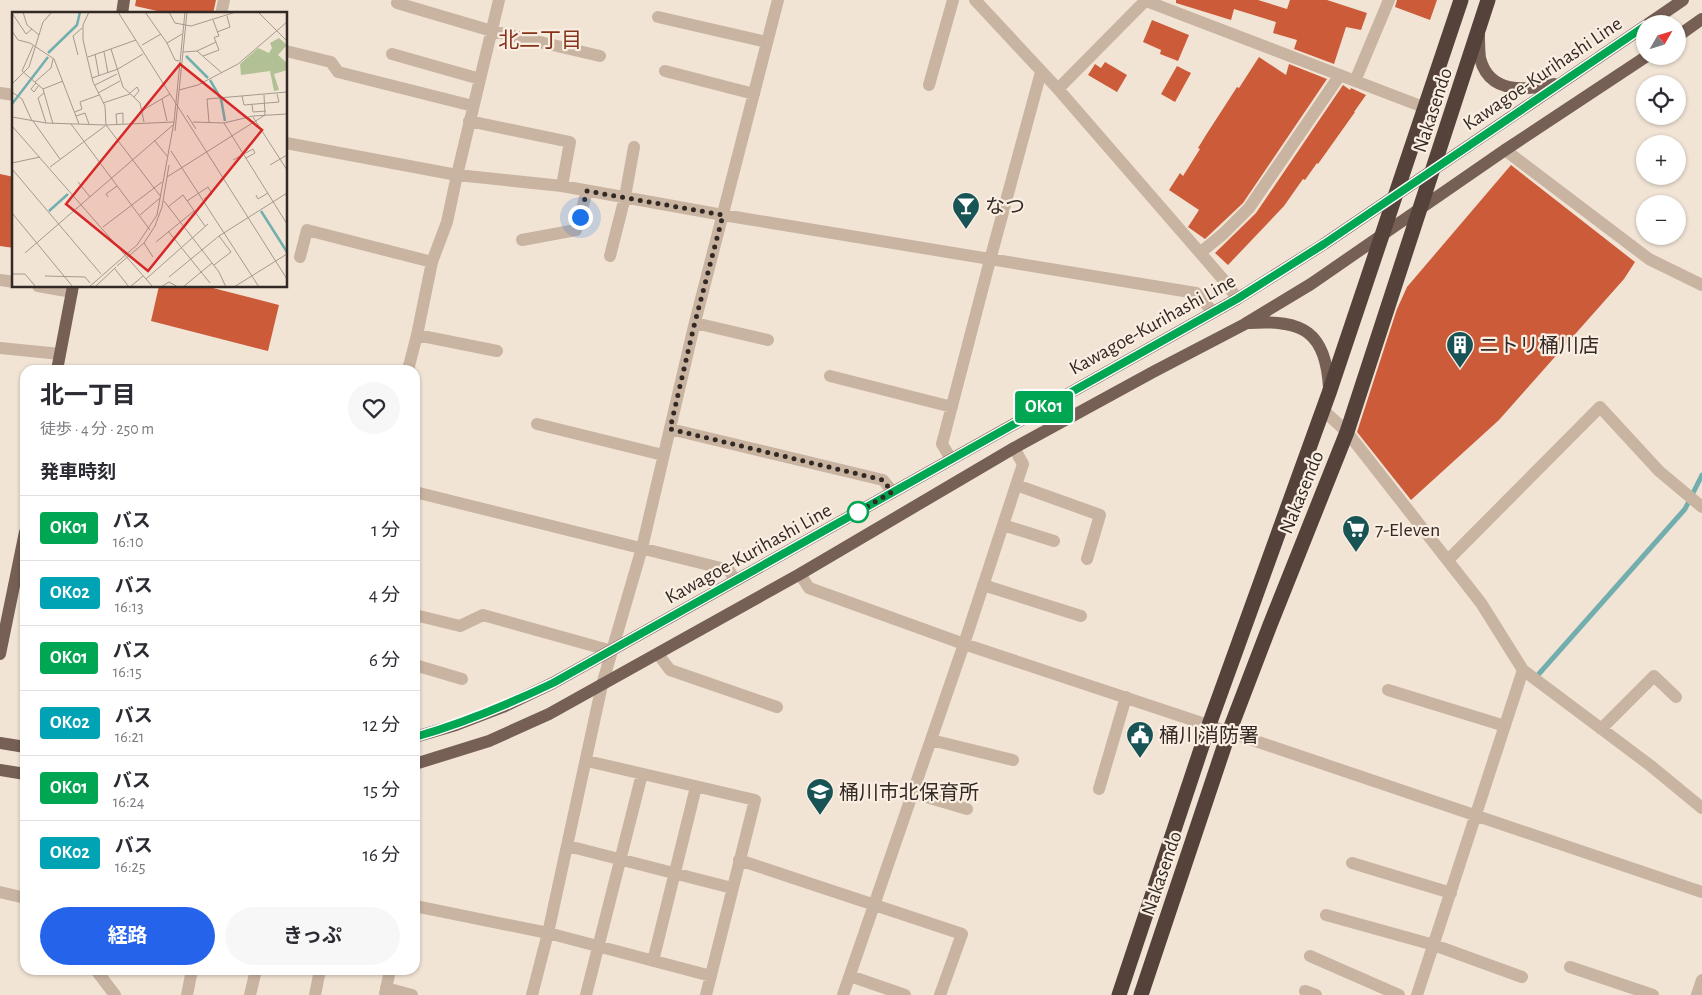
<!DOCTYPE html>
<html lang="ja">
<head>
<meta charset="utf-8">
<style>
	:root { --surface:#fff; --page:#f7f7f7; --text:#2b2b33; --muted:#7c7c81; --line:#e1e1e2; --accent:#2563eb }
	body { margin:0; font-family:"Alegreya Sans","Noto Sans JP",sans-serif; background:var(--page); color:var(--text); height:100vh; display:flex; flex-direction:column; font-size:19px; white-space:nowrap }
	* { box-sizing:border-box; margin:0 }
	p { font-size:16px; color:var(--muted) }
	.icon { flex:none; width:28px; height:28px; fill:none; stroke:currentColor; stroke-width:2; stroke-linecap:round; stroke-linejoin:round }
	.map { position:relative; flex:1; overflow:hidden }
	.sheet { position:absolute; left:20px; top:365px; width:400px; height:610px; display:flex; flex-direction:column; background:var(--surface); border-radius:15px; box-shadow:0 1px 4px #0004 }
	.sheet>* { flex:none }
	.badge { padding:0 10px; border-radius:4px; font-size:18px; line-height:32px }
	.needle { width:32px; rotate:51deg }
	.tools { position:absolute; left:1636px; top:15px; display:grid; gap:10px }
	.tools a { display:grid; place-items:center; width:50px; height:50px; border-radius:50%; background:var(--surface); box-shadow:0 1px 4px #0004; font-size:25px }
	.you { position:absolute; width:25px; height:25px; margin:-12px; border:4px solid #fff; border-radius:50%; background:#1a73e8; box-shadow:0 0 0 8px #1a73e833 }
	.map>.badge { position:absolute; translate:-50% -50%; box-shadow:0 0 0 2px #fff }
	h2 { padding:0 20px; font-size:19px; line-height:45px }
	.round { display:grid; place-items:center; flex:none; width:52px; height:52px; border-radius:26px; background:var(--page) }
	.headline { display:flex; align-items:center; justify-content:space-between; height:85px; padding:0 20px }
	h1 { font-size:24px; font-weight:700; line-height:38px }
	.cta { display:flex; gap:10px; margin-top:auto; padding:10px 20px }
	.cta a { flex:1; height:58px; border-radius:30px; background:var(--accent); color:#fff; font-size:20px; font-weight:700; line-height:58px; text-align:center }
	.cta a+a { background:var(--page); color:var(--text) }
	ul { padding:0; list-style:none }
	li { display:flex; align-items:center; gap:15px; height:65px; padding:0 20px; border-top:1px solid var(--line) }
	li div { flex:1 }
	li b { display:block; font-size:19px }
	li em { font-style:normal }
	li .badge { min-width:55px; font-weight:700; text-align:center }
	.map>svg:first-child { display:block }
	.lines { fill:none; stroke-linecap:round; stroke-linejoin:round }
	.stream { stroke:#73aeaf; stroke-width:5 }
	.building { fill:#cc5b39 }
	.minor { stroke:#c9b3a1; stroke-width:12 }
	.major { stroke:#765f54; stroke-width:12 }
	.highway { stroke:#55423b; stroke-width:15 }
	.line-casing { stroke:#fff; stroke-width:11 }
	.line { stroke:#00a651; stroke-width:8 }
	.walk { stroke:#332924; stroke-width:5; stroke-dasharray:0 9 }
	.stop-dot { fill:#fff; stroke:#00a651; stroke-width:2.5 }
	.labels { text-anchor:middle; stroke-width:4.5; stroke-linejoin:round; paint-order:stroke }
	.street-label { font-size:20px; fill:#332924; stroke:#f9eee1 }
	.poi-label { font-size:20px; fill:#332924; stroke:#f9eee1; text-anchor:start }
	.neighbourhood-label { font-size:21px; fill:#85321a; stroke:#f9eee1 }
	.inset-river { fill:none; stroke:#73aeaf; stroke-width:2.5 }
	.inset-road { fill:none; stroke:#a5998e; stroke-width:1 }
	.view { fill:#d62828; fill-opacity:0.15; stroke:#d62828; stroke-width:2.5 }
	.inset-edge { fill:none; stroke:#332924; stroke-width:2.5 }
</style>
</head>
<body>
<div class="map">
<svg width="1702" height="995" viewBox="0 0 1702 995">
	<rect width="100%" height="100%" fill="#f1e4d5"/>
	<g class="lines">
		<path class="stream" d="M1537 676 1685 509 1702 475"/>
	</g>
	<path class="building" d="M136 0H216L213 14H171L135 6Z
		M1176 0H1258L1287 9 1290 0H1327L1367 13 1361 30 1346 27 1334 64 1294 49 1297 40 1273 33 1276 22 1234 9 1231 20 1176 3Z
		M1397 0H1437L1430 20 1395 7Z
		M1152 20 1189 35 1178 61 1160 54 1161 50 1143 42Z
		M1259 57 1286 75 1289 64 1327 79 1243 203 1205 239 1188 227 1199 210 1169 190 1180 173 1183 176 1200 149 1198 148 1206 135 1237 87 1239 88Z
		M1105 62 1127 75 1117 92 1088 75 1095 64 1101 68Z
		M1177 66 1191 73 1175 102 1161 94Z
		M1343 85 1350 90 1351 88 1366 95 1354 112H1355L1318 164 1317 163 1305 180 1303 179 1284 206 1228 265 1215 253 1256 213Z
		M1511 165 1635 262 1624 279 1499 420 1411 500 1357 432 1397 309 1407 287Z
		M0 174 14 177V248L0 246Z
		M159 286H205L279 305 268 351 151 321Z"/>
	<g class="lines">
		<path class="minor" d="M975 0 1058 89 1228 285 1237 299
			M1146 1 1426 108
			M397 3 492 31 600 56
			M221 14 224 0
			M658 17 767 42
			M286 51 331 62 338 72 473 106
			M392 54 480 79
			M665 71 754 94
			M1355 81 1389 0
			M929 85 953 0
			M1058 89 1146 0
			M0 93 14 95
			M469 121 570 142 562 186
			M286 143 457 175 562 186 723 215 1196 293 1213 312
			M1505 150 1649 259 1702 285
			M522 240 576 230 587 191
			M1200 253 1223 234 1249 208 1340 75
			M610 256 625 197 634 147
			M300 257 307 230 432 262
			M0 280 14 282
			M38 286 72 292
			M695 323 768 340
			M417 335 497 351
			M0 348 60 354
			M408 370 417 335 432 262 447 222 457 175 499 0
			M830 376 952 407
			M1323 410 1347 432 1481 603 1523 670 1651 766 1702 808
			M537 424 663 455
			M670 429 883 480 893 492
			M951 459 942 444 990 260 1041 72
			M1016 485 1100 515 1087 559
			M415 492 729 570 735 581
			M1003 525 1054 541
			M1448 560 1600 407 1659 471 1702 507
			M800 574 809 588 964 644 1229 732 1702 892
			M983 585 1081 616
			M415 615 460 626 483 615 612 651
			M658 654 670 670 777 707
			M415 665 462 679
			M1388 690 1505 726
			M1601 729 1654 676 1676 697
			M931 740 1013 760
			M587 761 755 800 706 995
			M1099 789 1126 697
			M913 793 967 809
			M568 846 732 888
			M739 860 962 934 940 995
			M1352 863 1451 893
			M0 892 25 898
			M415 906 548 933 711 976
			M1326 915 1434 945 1522 977
			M1310 956 1399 995
			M653 961 696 787
			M1570 967 1653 995
			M96 970 115 995
			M850 976 905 995
			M386 988 412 995
			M1305 991 1316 995
			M385 994 390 970
			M187 995 192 970
			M250 995 256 970
			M315 995 320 970
			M532 995 548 933 602 685 642 548 694 326 778 0
			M586 995 642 774
			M843 995 964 644 1023 464 1014 448
			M1417 995 1523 670
			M1697 995 1702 980"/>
		<path class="major" d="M122 14 124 0
			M1648 24 1683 0
			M1479 34C1479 42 1479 50 1480 58 1489 94 1525 91 1554 84
			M1678 36 1702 19
			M1249 323C1303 319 1326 332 1329 388
			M57 370 73 286
			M0 654 25 532
			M415 737 456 725 503 707 553 683 1237 299 1324 244 1645 26
			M0 743 25 747
			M415 764 489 741 549 714 800 574 1014 448 1153 372 1245 324 1311 284 1505 150 1647 56
			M0 770 25 774"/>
		<path class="highway" d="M1119 995 1209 725 1329 393 1461 0
			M1141 995 1229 732 1270 625 1347 432 1488 0"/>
	</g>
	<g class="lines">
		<defs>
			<path id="line" d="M415 737C464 723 507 705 553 683L1237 299 1324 244 1645 26"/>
		</defs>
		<use href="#line" class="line-casing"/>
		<use href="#line" class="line"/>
		<path class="walk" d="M580 217 587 191 723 215 694 326 670 429 883 480 892 492 858 512"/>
	</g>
	<defs>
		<symbol id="bar-pin" viewBox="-11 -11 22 30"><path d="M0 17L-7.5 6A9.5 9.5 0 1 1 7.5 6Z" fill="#185356" stroke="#f9eee1"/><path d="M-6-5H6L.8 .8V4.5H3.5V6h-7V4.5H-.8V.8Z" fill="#fff"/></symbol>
		<symbol id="building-pin" viewBox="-11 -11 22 30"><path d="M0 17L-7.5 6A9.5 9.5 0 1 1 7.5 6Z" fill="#185356" stroke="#f9eee1"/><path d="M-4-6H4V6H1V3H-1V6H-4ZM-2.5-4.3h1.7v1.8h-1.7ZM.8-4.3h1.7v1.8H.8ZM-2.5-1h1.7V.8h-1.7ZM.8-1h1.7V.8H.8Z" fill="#fff"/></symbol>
		<symbol id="supermarket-pin" viewBox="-11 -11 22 30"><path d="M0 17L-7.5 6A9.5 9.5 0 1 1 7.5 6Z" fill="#185356" stroke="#f9eee1"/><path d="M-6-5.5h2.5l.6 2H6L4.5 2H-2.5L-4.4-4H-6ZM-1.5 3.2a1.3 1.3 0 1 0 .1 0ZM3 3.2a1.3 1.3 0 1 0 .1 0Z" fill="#fff"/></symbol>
		<symbol id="civic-pin" viewBox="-11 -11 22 30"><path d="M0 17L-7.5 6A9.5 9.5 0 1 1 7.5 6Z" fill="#185356" stroke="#f9eee1"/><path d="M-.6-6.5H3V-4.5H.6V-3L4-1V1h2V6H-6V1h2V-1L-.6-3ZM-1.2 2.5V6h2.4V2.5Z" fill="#fff"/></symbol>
		<symbol id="school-pin" viewBox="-11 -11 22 30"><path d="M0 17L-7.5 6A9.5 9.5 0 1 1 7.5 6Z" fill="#185356" stroke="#f9eee1"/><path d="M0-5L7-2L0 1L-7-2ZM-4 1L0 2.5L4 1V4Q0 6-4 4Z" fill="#fff"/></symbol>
	</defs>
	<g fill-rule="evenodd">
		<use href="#bar-pin" x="950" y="190" width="32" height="43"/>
		<use href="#building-pin" x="1444" y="329" width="32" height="43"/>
		<use href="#supermarket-pin" x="1340" y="513" width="32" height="43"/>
		<use href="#civic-pin" x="1124" y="719" width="32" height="43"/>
		<use href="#school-pin" x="804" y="776" width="32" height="43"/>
	</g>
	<circle class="stop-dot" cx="858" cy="512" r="10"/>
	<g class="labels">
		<g class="street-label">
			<text transform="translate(1542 73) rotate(-34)" y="7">Kawagoe-Kurihashi Line</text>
			<text transform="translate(1432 110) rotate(-72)" y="7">Nakasendo</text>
			<text transform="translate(1152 324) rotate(-29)" y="7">Kawagoe-Kurihashi Line</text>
			<text transform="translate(1301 492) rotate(-68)" y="7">Nakasendo</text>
			<text transform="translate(748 553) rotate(-29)" y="7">Kawagoe-Kurihashi Line</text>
			<text transform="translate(1161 873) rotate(-71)" y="7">Nakasendo</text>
		</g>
		<g class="poi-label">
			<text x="985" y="213">なつ</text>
			<text x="1479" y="352">ニトリ桶川店</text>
			<text x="1375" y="536">7-Eleven</text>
			<text x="1159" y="742">桶川消防署</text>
			<text x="839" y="799">桶川市北保育所</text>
		</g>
		<g class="neighbourhood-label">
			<text x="540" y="47">北二丁目</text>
		</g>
	</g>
	<g transform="translate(12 12)">
		<rect width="275" height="275" fill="#f1e4d5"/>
		<path d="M267 26 275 33 266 43 275 51V58L262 62 267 78 262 79 258 59 229 63 228 52 246 36 257 41 260 36 258 31Z" fill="#b2c195"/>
		<path class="inset-river" d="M36 41 65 13 68 0M174 44 196 66M198 68 209 87 213 109M0 92 36 45M37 199 56 182M249 199 275 240"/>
		<path class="inset-road" d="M11 0 15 13 27 23M77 0 71 13V28L81 70 93 94 94 113 149 185M106 0 275 267M133 0 155 31 163 48 167 49M157 0 163 11 179 14 224 0M246 0 275 29M0 1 14 22 20 17M201 8 207 24 203 25M0 19 6 28 18 31 42 47 67 112M205 20 218 15 215 4M155 31 170 22M130 33 149 22M21 34 10 59 31 77 41 112M99 37 111 75 128 91 132 110M185 39 210 61M92 40 96 61M171 40 185 39 204 30M83 42 87 64M66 43 61 24 70 16M191 44 207 38 202 25M76 45 124 28M80 66 106 57 131 42M23 70 39 56 41 47M24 71 19 77 22 80 27 73M0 72 17 55 31 10 40 0M83 73 105 62M31 77 51 69M167 78 186 73 226 52 275 10M0 80 10 87 20 109M32 81 26 86 34 111M86 81 108 69M118 81 125 75 127 79 122 85M252 83 253 103M230 84 232 93 267 90 265 82M150 87 155 109M91 91 118 82M240 93 241 100 254 99M131 98 158 82M63 100 70 97 68 90 87 83M175 103 184 117M64 104 73 101 77 112M0 105 34 111 94 113 162 110M241 105 275 158M21 109 48 147M181 110 212 111 241 104 275 102M197 110 195 87 275 80M212 111 275 212M59 112 138 218M105 113 104 102 111 101V112M0 114 141 275M163 119 175 0M142 128 155 144M159 139 247 275M221 148 241 137 243 141 234 146M0 151 28 145M258 153 275 143M38 155 93 114M0 157 89 262M155 165 253 103M66 170 78 185M244 183 246 187 256 181M96 185 94 182 105 174M152 189 207 260 214 275M175 189 196 175 200 182 192 187M156 195 171 183 193 214M0 201 61 275M128 203 148 186M91 215 150 170M156 219 198 271M144 230 182 199M132 231 141 245M13 241 161 113M202 253 219 240 207 224M105 254 132 231 143 214 150 195 157 153M103 257 117 275M0 262H13L24 275M33 264 73 265 78 271M157 265 207 224 275 181M134 267 196 212M77 275 125 233 145 203 162 110 173 0M83 275 104 255M118 275 131 264M149 275 157 270 166 275M171 275 200 251M222 275 275 242"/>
		<path class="view" d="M168 52 250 118 136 259 54 192Z"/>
		<rect width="275" height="275" class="inset-edge"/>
	</g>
</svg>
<div class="tools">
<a><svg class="needle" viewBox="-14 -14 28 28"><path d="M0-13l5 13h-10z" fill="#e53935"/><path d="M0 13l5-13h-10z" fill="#7c7c81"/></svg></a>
<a><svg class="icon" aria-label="locate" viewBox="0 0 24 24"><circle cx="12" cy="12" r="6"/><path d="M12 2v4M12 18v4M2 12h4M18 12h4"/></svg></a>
<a>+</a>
<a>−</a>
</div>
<div class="you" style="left:580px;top:217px"></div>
<b class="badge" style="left:1044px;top:407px;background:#00a651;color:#fff">OK01</b>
<section class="sheet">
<div class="headline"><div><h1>北一丁目</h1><p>徒歩 · 4 分 · 250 m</p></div><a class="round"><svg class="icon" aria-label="heart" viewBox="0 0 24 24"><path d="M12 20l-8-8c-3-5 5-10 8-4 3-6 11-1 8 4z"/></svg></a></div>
<h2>発車時刻</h2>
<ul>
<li><span class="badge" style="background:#00a651;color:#fff">OK01</span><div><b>バス</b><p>16:10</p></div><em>1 分</em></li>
<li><span class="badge" style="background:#00a3b4;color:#fff">OK02</span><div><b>バス</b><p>16:13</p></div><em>4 分</em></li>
<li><span class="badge" style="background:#00a651;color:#fff">OK01</span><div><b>バス</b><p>16:15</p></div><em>6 分</em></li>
<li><span class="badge" style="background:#00a3b4;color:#fff">OK02</span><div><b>バス</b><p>16:21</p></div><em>12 分</em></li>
<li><span class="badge" style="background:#00a651;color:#fff">OK01</span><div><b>バス</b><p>16:24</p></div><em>15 分</em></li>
<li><span class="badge" style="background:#00a3b4;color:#fff">OK02</span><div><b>バス</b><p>16:25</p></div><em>16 分</em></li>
</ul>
<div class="cta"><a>経路</a><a>きっぷ</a></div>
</section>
</div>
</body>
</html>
